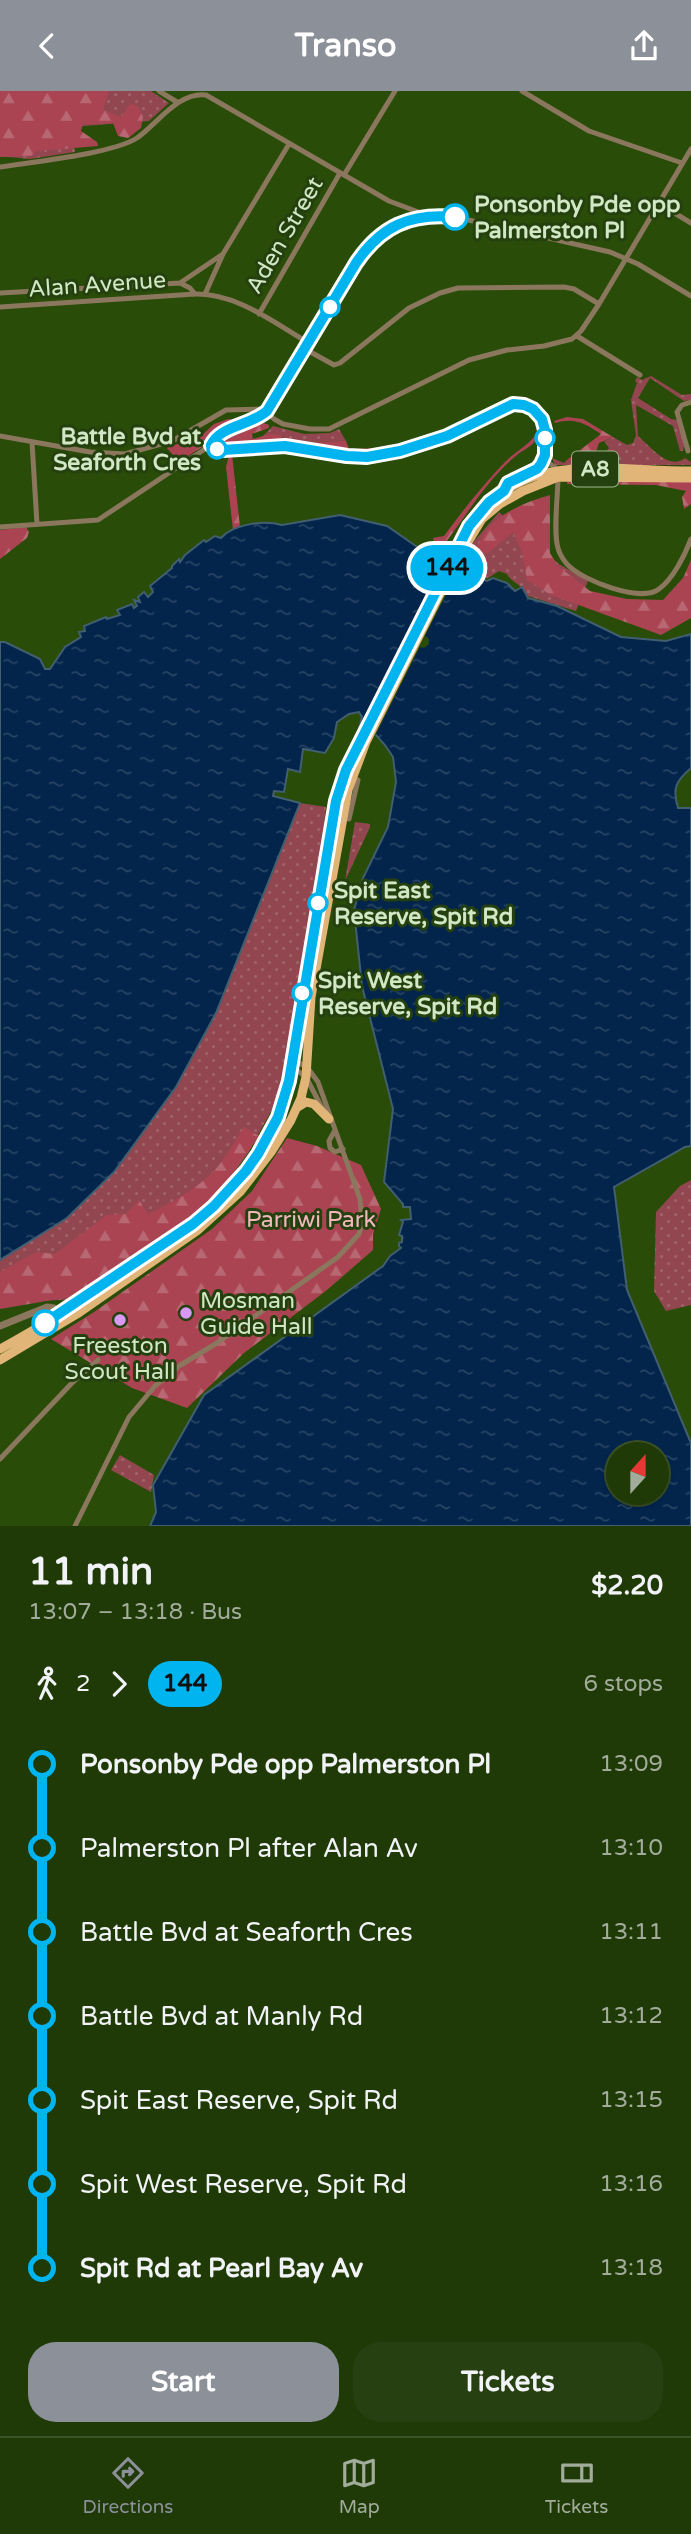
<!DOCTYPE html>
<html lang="en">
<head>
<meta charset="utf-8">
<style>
	:root { --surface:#1f3907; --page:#274011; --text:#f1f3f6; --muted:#a1ac9b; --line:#3c5328; --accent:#8c9099 }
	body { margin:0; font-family:"Varela Round",sans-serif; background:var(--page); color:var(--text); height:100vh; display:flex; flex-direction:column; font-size:26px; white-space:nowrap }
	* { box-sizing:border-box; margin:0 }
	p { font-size:23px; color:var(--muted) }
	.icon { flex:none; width:38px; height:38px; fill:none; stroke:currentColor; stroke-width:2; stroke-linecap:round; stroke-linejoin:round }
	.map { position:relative; height:1435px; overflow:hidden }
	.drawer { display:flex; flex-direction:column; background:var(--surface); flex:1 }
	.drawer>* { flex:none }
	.badge { padding:0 14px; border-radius:23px; font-size:24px; line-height:46px }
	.needle { width:46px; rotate:21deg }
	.controls { position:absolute; left:606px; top:1351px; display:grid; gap:14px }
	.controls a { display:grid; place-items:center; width:63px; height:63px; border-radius:50%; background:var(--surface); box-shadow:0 2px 5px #0004,0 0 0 2px var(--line); font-size:35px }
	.map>.badge { position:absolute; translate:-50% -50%; box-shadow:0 0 0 4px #fff }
	.legs { display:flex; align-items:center; gap:10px; height:77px; padding:0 28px; font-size:23px }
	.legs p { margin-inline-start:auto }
	.head { display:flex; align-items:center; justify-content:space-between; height:119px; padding:0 28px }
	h1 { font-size:38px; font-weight:700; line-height:52px }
	.cta { display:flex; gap:14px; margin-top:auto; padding:14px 28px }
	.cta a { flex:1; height:80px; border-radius:28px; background:var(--accent); color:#fff; font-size:28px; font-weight:700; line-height:80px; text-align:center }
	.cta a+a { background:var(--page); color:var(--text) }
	ul { padding:0 28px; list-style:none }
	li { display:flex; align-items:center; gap:24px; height:84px; font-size:26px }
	li i { display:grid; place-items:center; width:10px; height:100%; margin:0 9px; background:currentColor }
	li i::after { content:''; width:18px; height:18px; margin:-9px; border:5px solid; border-radius:50%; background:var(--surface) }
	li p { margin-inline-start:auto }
	li:first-child i { background:linear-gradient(#0000 50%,currentColor 0) }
	li:last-child i { background:linear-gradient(currentColor 50%,#0000 0) }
	header { display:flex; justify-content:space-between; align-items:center; height:91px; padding:0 28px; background:var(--accent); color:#fff; font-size:32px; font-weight:700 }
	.menu { display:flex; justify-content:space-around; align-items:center; height:98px; border-top:2px solid var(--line); background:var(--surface); font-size:19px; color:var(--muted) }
	.menu a { display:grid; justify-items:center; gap:4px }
	.menu .current { color:var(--accent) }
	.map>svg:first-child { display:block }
	.grass { fill:url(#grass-dots) }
	.forest { fill:url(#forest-firs) }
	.water { fill:url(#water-ripples); stroke:#415f70; stroke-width:2; fill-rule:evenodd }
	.pier { fill:#294c09 }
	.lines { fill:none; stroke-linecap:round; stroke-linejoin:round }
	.minor { stroke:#8b775d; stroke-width:5 }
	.tertiary { stroke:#8b775d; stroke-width:7 }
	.trunk { stroke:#e1b478; stroke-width:9 }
	.line-1-casing { stroke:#fff; stroke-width:16 }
	.line-1 { stroke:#00b5ef; stroke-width:10 }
	.stop-1-dot { fill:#fff; stroke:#00b5ef; stroke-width:3.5 }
	.poi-dot { fill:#d99af7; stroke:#25400f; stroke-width:2.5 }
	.labels { text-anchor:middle; stroke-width:6; stroke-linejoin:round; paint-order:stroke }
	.shield { fill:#25400f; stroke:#9eb58e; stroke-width:2 }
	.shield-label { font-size:21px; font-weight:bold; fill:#d2e7c5 }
	.stop-label { font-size:23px; font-weight:bold; fill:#d2e7c5; stroke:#25400f; text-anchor:start }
	.street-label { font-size:23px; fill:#d2e7c5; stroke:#25400f }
	.park-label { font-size:23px; fill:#f1b8bc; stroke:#25400f }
	.poi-label { font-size:23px; fill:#d2e7c5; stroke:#25400f; text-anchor:start }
</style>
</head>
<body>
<header><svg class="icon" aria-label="back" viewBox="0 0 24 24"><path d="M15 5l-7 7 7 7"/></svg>Transo<svg class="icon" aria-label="share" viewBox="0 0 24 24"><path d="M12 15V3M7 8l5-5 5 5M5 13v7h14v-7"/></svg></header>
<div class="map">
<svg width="691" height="1435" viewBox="0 0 691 1435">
	<defs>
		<pattern id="grass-dots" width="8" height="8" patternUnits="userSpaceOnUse" patternTransform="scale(1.75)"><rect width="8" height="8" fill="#924750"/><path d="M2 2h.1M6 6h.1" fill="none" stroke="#a06268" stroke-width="1.8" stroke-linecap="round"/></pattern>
		<pattern id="forest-firs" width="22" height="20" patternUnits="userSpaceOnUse" patternTransform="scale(1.75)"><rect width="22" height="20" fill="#aa4453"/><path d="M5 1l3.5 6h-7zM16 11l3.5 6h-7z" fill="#b86872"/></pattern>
		<pattern id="water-ripples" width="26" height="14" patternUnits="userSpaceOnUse" patternTransform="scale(1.75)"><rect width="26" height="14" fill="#03254c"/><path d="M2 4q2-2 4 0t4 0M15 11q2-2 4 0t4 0" fill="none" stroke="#274564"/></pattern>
	</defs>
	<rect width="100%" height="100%" fill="#294c09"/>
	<path class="grass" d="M0 0H151L169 12 149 30 71 36 75 61 30 68 0 65Z
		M651 285 682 304 691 303V309L684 310 650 287 638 307 671 328 678 329 684 354 683 360H680L673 335 636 314 638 345C651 356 669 380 685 367L691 371V374H555L552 367 564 372 567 369H593L595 362C601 362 605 363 609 357L604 350 613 346 627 354 633 352 636 344 631 309 637 292 635 290 637 286 642 289Z
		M273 335 304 343 330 342 339 338 346 350 300 351 269 343 263 345Z
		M499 421 559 473 588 490 576 520 528 505C522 493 511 491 507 483L499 480 488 487 461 480 470 455Z
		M300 712 326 716 323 745 283 988 274 1015 248 1062 224 1095 195 1123 69 1209 0 1210V1169L67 1127 114 1081 176 996 216 922Z
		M355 731 370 733V736L345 790Z
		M691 1089V1214L666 1220 654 1200 656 1121 680 1095Z
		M120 1364 154 1384 151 1401 111 1379Z"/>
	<path class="forest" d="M0 0H109L103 19 121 26 130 13 138 15 143 26 141 37 128 47 118 45 113 32 83 33 81 40 97 51 98 55 37 60 31 65 0 66Z
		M567 326 583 328 613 346 599 352 593 369H567L601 343C585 332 574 326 555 332L554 330Z
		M228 328 244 329 220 336 210 345 205 354 179 371 167 357 190 348 201 338 198 344 201 345 214 333Z
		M261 331 269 334V337L252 343 253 348 269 343 281 344 282 347 300 351 346 350 349 358 382 357 383 359 338 362 278 352 228 354 221 351 225 345Z
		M536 332 539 342C534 356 527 356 517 364 488 387 468 422 446 451L439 454 435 453 433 447 444 445C463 419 483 394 505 371 516 360 529 354 537 342Z
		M232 363 240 436 233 439 226 376 229 364Z
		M568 388 691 391V413L684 418 682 406 686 400 656 394 567 393Z
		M550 404V462L558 475 590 500 627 508 663 509 683 487 691 469V527L661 544 551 504 527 489 522 461 513 441 488 462 473 464C478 455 483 442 490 435 506 419 529 410 550 404Z
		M26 436 29 441 27 447 0 468V439Z
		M244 1036 259 1045 255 1051 224 1095 195 1123 70 1206 0 1218V1181L36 1161 55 1163 107 1124 126 1123 139 1109 148 1123C173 1112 203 1094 220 1073 229 1061 236 1048 244 1036Z
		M287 1047 317 1055 361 1074 381 1118 373 1143V1159L327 1199 244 1262 187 1317 132 1297 51 1248 94 1221 212 1138 252 1100Z"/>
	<path class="water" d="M340 424 387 435 433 467 463 482 487 490 493 487 507 492 515 500 522 496 528 507 557 515 621 546 666 550 691 543V677C676 690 672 697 678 717H691V1055L685 1056 614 1096 627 1199 691 1352V1435H150L156 1421 153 1394 204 1304 383 1175 390 1165 401 1157 399 1155V1152L402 1151V1145L399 1144 403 1131 401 1129 411 1128 410 1116H403V1113L384 1091 393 1018 362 895 354 819 363 787 388 736 396 691 393 666 385 654 376 644 359 638 362 626 359 621 349 623 337 631 334 647 325 662 303 658 300 681 288 678 284 701 274 700 273 705 300 712 216 922 176 996 114 1081 67 1127 0 1169V551H5L40 568 45 578H50L65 556 81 546 79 541 85 540 84 535 106 526 107 528 120 524 117 519 132 513 134 517 137 515 134 509 140 511 138 506 144 501 148 506 153 501 150 495 172 477V475L179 468 180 471 185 464 204 449 206 451 215 445 221 447C233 433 264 429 282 434ZM618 1363H656V1402H618Z"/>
	<path class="pier" d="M445 469 460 477 425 545 429 548V553L424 557 420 556 374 647 359 641Z"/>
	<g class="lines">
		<path class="minor" d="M159 0 177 11
			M522 0 589 40 682 72
			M0 76C31 71 112 63 137 47 157 33 179 0 206 4L389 110 429 125 455 126 610 161 638 173 691 205
			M344 84 395 0
			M658 112 691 132
			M180 192 190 197 195 203
			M0 202 180 192 223 163
			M205 203 223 163 289 53
			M0 216 195 203C237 202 274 232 309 252
			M259 223 340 82
			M577 245 640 284
			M305 258 334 274 340 272 409 217 440 202 458 197 564 196 574 198 599 213
			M0 345 90 361 125 363 172 350 226 319 263 318 274 328 283 333 310 338H329L469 269 507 259 544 255 572 248 581 240 599 213 691 58
			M32 351 37 433
			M211 354 214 357 223 359 285 355 347 365 367 366 400 360 432 350 462 339 507 316 520 313 533 318 542 328 546 370 557 378
			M688 360 677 321 682 314 691 311
			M558 386C558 404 553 441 558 457 559 462 565 472 569 475 584 490 641 512 659 498 673 488 685 464 691 448
			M506 397C515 380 535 386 545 365
			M0 436 98 429 211 354C221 335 245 337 261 325 269 320 274 310 279 302L365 159 389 138 410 128 426 126
			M349 728 358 689
			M291 975 306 986 322 1017
			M335 1039 329 1050 330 1057 335 1061 343 1058
			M0 1368 71 1293 98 1269
			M75 1435 129 1326 155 1295 179 1275 217 1252 338 1166 359 1143 362 1132 360 1108 318 991 307 976 293 969"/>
		<path class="tertiary" d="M0 1235 47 1216 54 1217 61 1222"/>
		<path class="trunk" d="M457 456C512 354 594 380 691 380
			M375 622 412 547
			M298 1016 306 1011 314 1013 329 1028
			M0 1258C43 1235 83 1208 123 1181 201 1128 257 1093 288 998L336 710 347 679 360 650
			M0 1269 77 1223 198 1139 240 1101 271 1061 291 1029 301 1007 306 986 311 906 348 699 366 651 457 469 482 428 500 413 523 400 558 386 691 387"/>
	</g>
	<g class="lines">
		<defs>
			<path id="line-1" d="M45 1232 193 1133 214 1115 246 1080 258 1063 278 1026 289 990 336 710 346 679 469 435 489 411 504 400 508 392 537 378 541 373 545 364V339L542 328 533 318 524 314 513 313 447 345 400 360 367 366 347 365 285 355 223 359 214 357 211 354C221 334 250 335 267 320L356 172C381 135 410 122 455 126"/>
		</defs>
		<use href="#line-1" class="line-1-casing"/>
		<use href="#line-1" class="line-1"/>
	</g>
	<g class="stop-1-dot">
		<circle cx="455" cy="126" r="12"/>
		<circle cx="330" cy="216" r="9"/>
		<circle cx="545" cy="347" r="9"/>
		<circle cx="217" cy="358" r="9"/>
		<circle cx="318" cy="812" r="9"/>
		<circle cx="302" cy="902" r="9"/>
		<circle cx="45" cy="1232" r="12"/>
	</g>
	<g class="poi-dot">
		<circle cx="186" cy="1222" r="7"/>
		<circle cx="120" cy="1229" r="7"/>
	</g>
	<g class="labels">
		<rect class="shield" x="572" y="360.5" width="46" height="35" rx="5"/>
		<g class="shield-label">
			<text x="595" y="385">A8</text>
		</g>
		<g class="stop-label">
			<text x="474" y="121">Ponsonby Pde opp<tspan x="474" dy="26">Palmerston Pl</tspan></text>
			<text x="201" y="353" text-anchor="end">Battle Bvd at<tspan x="201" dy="26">Seaforth Cres</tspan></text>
			<text x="334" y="807">Spit East<tspan x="334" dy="26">Reserve, Spit Rd</tspan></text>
			<text x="318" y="897">Spit West<tspan x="318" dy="26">Reserve, Spit Rd</tspan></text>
		</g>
		<g class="street-label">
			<text transform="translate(284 144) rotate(-60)" y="8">Aden Street</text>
			<text transform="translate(97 193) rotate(-4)" y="8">Alan Avenue</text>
		</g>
		<g class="park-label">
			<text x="311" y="1136">Parriwi Park</text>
		</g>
		<g class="poi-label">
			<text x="200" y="1217">Mosman<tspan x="200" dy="26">Guide Hall</tspan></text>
			<text x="120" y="1262" text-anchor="middle">Freeston<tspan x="120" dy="26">Scout Hall</tspan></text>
		</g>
	</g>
</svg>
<div class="controls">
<a><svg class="needle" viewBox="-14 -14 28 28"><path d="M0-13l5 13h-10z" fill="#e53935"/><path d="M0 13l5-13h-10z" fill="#a1ac9b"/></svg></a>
</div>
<b class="badge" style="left:447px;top:477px;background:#00b5ef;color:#111">144</b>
</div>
<section class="drawer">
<div class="head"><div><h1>11 min</h1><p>13:07 – 13:18 · Bus</p></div><b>$2.20</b></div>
<div class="legs"><svg class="icon" aria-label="walk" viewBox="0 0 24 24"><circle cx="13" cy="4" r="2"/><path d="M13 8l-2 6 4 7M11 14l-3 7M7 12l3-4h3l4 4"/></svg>2<svg class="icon" aria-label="forward" viewBox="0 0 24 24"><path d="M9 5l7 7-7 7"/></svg><b class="badge" style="background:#00b5ef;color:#111">144</b><p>6 stops</p></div>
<ul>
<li><i style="color:#00b5ef"></i><b>Ponsonby Pde opp Palmerston Pl</b><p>13:09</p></li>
<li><i style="color:#00b5ef"></i><span>Palmerston Pl after Alan Av</span><p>13:10</p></li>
<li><i style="color:#00b5ef"></i><span>Battle Bvd at Seaforth Cres</span><p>13:11</p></li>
<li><i style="color:#00b5ef"></i><span>Battle Bvd at Manly Rd</span><p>13:12</p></li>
<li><i style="color:#00b5ef"></i><span>Spit East Reserve, Spit Rd</span><p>13:15</p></li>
<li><i style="color:#00b5ef"></i><span>Spit West Reserve, Spit Rd</span><p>13:16</p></li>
<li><i style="color:#00b5ef"></i><b>Spit Rd at Pearl Bay Av</b><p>13:18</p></li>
</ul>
<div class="cta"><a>Start</a><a>Tickets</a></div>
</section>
<nav class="menu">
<a class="current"><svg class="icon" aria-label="directions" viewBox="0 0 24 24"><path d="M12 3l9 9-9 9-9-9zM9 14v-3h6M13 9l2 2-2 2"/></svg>Directions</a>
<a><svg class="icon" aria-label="map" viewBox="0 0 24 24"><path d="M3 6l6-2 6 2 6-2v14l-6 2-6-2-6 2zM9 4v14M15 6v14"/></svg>Map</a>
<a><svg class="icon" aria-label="tickets" viewBox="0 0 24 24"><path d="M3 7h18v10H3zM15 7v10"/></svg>Tickets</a>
</nav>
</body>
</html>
